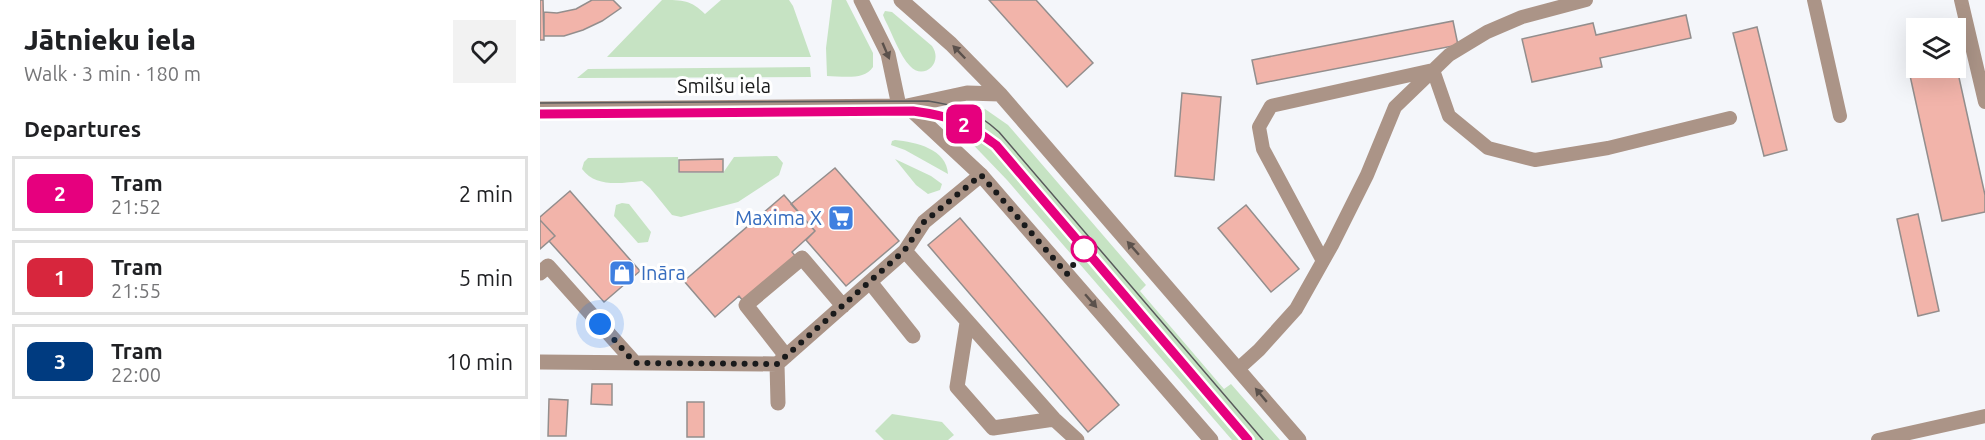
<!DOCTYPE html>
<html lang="en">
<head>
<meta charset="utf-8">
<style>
	:root { --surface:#fff; --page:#f2f2f2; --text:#202124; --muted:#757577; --line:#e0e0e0 }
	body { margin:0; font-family:Ubuntu,sans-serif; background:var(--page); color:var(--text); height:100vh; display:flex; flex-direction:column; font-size:22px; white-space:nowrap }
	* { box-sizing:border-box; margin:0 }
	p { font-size:20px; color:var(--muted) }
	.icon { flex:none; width:33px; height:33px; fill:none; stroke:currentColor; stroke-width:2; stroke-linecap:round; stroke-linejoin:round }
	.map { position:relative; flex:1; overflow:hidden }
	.details { display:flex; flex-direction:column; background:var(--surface); width:540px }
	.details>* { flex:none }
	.badge { padding:0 12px; border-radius:9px; font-size:21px; line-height:39px }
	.buttons { position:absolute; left:1366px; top:18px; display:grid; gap:12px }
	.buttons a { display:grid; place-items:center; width:60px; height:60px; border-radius:0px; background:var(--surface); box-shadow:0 6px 24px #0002; font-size:30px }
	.you { position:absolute; width:30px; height:30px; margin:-15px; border:4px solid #fff; border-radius:50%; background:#1a73e8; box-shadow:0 0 0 9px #1a73e833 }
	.map>.badge { position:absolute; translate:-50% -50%; box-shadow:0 0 0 3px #fff }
	h2 { padding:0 24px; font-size:22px; line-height:54px }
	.round { display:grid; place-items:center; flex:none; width:63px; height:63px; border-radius:0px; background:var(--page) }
	.head { display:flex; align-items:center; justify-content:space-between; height:102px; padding:0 24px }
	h1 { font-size:28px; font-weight:800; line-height:45px }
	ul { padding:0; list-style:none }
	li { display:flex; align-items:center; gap:18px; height:75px; margin:0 12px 9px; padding:0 12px; border:3px solid var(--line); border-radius:0px }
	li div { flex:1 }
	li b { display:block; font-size:22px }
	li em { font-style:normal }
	li .badge { min-width:66px; font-weight:700; text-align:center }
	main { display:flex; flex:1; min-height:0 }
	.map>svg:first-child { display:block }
	.green { fill:#c6e3c3 }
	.building { fill:#f2b4aa; stroke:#938e8d; stroke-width:1.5 }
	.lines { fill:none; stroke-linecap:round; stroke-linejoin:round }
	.service { stroke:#ab9487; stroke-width:14 }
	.minor { stroke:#ab9487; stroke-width:15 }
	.tertiary { stroke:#ab9487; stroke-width:15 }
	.tram { stroke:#595a5c; stroke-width:1.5 }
	.oneway { fill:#5b514c }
	.line-casing { stroke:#fff; stroke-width:14 }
	.line { stroke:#e6007e; stroke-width:9 }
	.walk { stroke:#191a1b; stroke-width:6; stroke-dasharray:0 10.8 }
	.stop-dot { fill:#fff; stroke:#e6007e; stroke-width:3 }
	.labels { text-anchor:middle; stroke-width:6; stroke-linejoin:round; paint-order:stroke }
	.street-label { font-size:20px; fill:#191a1b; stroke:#fff }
	.shop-label { font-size:20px; fill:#366cbe; stroke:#fff; text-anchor:end }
</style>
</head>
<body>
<main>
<section class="details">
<div class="head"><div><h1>Jātnieku iela</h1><p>Walk · 3 min · 180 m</p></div><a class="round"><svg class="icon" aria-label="heart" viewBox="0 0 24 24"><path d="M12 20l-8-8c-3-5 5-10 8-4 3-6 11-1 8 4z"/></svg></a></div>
<h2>Departures</h2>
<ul>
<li><span class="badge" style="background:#e6007e;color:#fff">2</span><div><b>Tram</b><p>21:52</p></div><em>2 min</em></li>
<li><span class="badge" style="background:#d7263d;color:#fff">1</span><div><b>Tram</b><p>21:55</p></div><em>5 min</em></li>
<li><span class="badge" style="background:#003b80;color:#fff">3</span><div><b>Tram</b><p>22:00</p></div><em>10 min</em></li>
</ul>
</section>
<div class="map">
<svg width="1445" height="440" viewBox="0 0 1445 440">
	<rect width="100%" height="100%" fill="#f4f6fa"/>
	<path class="green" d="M122 0C143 0 151 0 165 14L181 0H249L253 6 271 57H67Z
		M292 0H306L333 53V67C324 81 301 76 287 76L286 48Z
		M345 11 352 12 392 46C404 63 383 81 370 66 360 56 352 33 345 20L343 15Z
		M270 67 271 77 37 78 48 69Z
		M445 109 468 125 606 285 600 291 684 389 691 384 740 440H692L467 180 419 130Z
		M355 140C376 142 407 149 408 174L365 150 351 145 352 141Z
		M237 156 243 163 239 175 198 202 141 217 132 215 110 188 102 181C81 183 56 188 42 169L44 162 48 158 138 157V173H183L194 157Z
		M355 159 391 176 402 184 400 190 388 194 376 185Z
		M82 203 89 204 111 232 108 242 98 243 74 216 76 205Z
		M352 414 402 422 414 435 408 440H344L335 431Z"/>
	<path class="building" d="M0 0H3L4 40H0Z
		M52 0H73L81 8 62 21 43 30 24 36H4V12L17 13 36 9Z
		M449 0H496L553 63 527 87Z
		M1146 15 1151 38 1060 58 1062 67 992 82 982 39 1053 23 1056 35Z
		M913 21 918 45 717 84 712 60Z
		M1217 27 1247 150 1224 156 1193 33Z
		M1416 64 1445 195V212L1402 221 1369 71 1385 68H1416Z
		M642 93 681 97 674 180 635 176Z
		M183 159V172H139V160Z
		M295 168 359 241 306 286 266 240 275 231 251 204Z
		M30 191 100 271 64 302 9 241 15 236 0 220V217Z
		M244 195 275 231 252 252 256 257 204 302 199 296 175 317 144 281Z
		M706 205 759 269 731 292 678 228Z
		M1378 214 1399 311 1378 316 1357 219Z
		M420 218 579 405 548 432 388 245Z
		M0 220 15 236 0 249Z
		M52 384H72V405L51 404Z
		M9 399 28 400 26 436H8Z
		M147 402H164V437H147Z"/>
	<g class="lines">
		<path class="service" d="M1274 0 1300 116
			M1421 0 1445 102
			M783 261 723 149 719 127 731 106 893 70 909 116 948 148 995 160 1068 148 1190 118
			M698 369 719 350 756 309 792 245 827 175 855 107 909 55 947 32 982 17 1046 0
			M1338 440 1445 416"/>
		<path class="minor" d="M365 251 514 419 537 440
			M0 273 8 266 95 363
			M330 282 373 336
			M427 323 417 387 453 428 514 419
			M246 356 206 305 262 258 303 306
			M0 362 237 364 365 251 384 222 441 175
			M237 364 238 403"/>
		<path class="tertiary" d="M321 0 348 54 359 106
			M361 0 411 44 460 94 759 440
			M367 106 441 175 671 440
			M0 109 367 106 427 93 460 94"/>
		<path class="tram" d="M0 103 388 101C419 106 435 110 459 132L723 440
			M0 114 373 111C411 116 425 122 456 145L708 440"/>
	</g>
	<defs><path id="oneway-solid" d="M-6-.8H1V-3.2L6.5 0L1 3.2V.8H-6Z" transform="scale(1.5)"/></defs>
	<g class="oneway">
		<use href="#oneway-solid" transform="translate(346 51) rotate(67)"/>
		<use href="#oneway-solid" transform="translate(419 52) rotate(-134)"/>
		<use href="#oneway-solid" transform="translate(593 248) rotate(-131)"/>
		<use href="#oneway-solid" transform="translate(551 301) rotate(49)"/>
		<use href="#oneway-solid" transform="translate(721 395) rotate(-130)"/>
	</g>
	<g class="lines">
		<defs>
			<path id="line" d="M0 114 373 111C411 116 425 122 456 145L708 440"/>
		</defs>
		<use href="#line" class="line-casing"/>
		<use href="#line" class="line"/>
		<path class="walk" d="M60 324 95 363 237 364 364 251 384 222 441 175 527 274 544 249"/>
	</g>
	<defs>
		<symbol id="supermarket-square" viewBox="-11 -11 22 22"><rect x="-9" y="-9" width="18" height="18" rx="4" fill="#3f7fe0" stroke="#fff"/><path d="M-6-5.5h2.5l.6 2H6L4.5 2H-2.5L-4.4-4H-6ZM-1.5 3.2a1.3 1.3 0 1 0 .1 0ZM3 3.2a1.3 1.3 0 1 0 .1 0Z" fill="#fff"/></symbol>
		<symbol id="shop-square" viewBox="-11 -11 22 22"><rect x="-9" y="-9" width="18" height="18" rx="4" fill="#3f7fe0" stroke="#fff"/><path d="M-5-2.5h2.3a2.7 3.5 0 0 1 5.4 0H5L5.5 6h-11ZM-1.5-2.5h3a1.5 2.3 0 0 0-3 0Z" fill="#fff"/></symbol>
	</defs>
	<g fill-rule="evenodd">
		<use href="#supermarket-square" x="286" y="203" width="30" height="30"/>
		<use href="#shop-square" x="67" y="258" width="30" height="30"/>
	</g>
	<circle class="stop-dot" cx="544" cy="249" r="12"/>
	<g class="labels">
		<g class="street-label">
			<text x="184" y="93">Smilšu iela</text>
		</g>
		<g class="shop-label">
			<text x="282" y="225">Maxima X</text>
			<text x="101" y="280" text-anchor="start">Ināra</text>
		</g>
	</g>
</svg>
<div class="buttons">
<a><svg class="icon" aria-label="layers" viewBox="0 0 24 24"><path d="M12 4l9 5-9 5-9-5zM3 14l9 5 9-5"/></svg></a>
</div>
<div class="you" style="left:60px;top:324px"></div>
<b class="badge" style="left:424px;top:124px;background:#e6007e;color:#fff">2</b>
</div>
</main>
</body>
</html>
